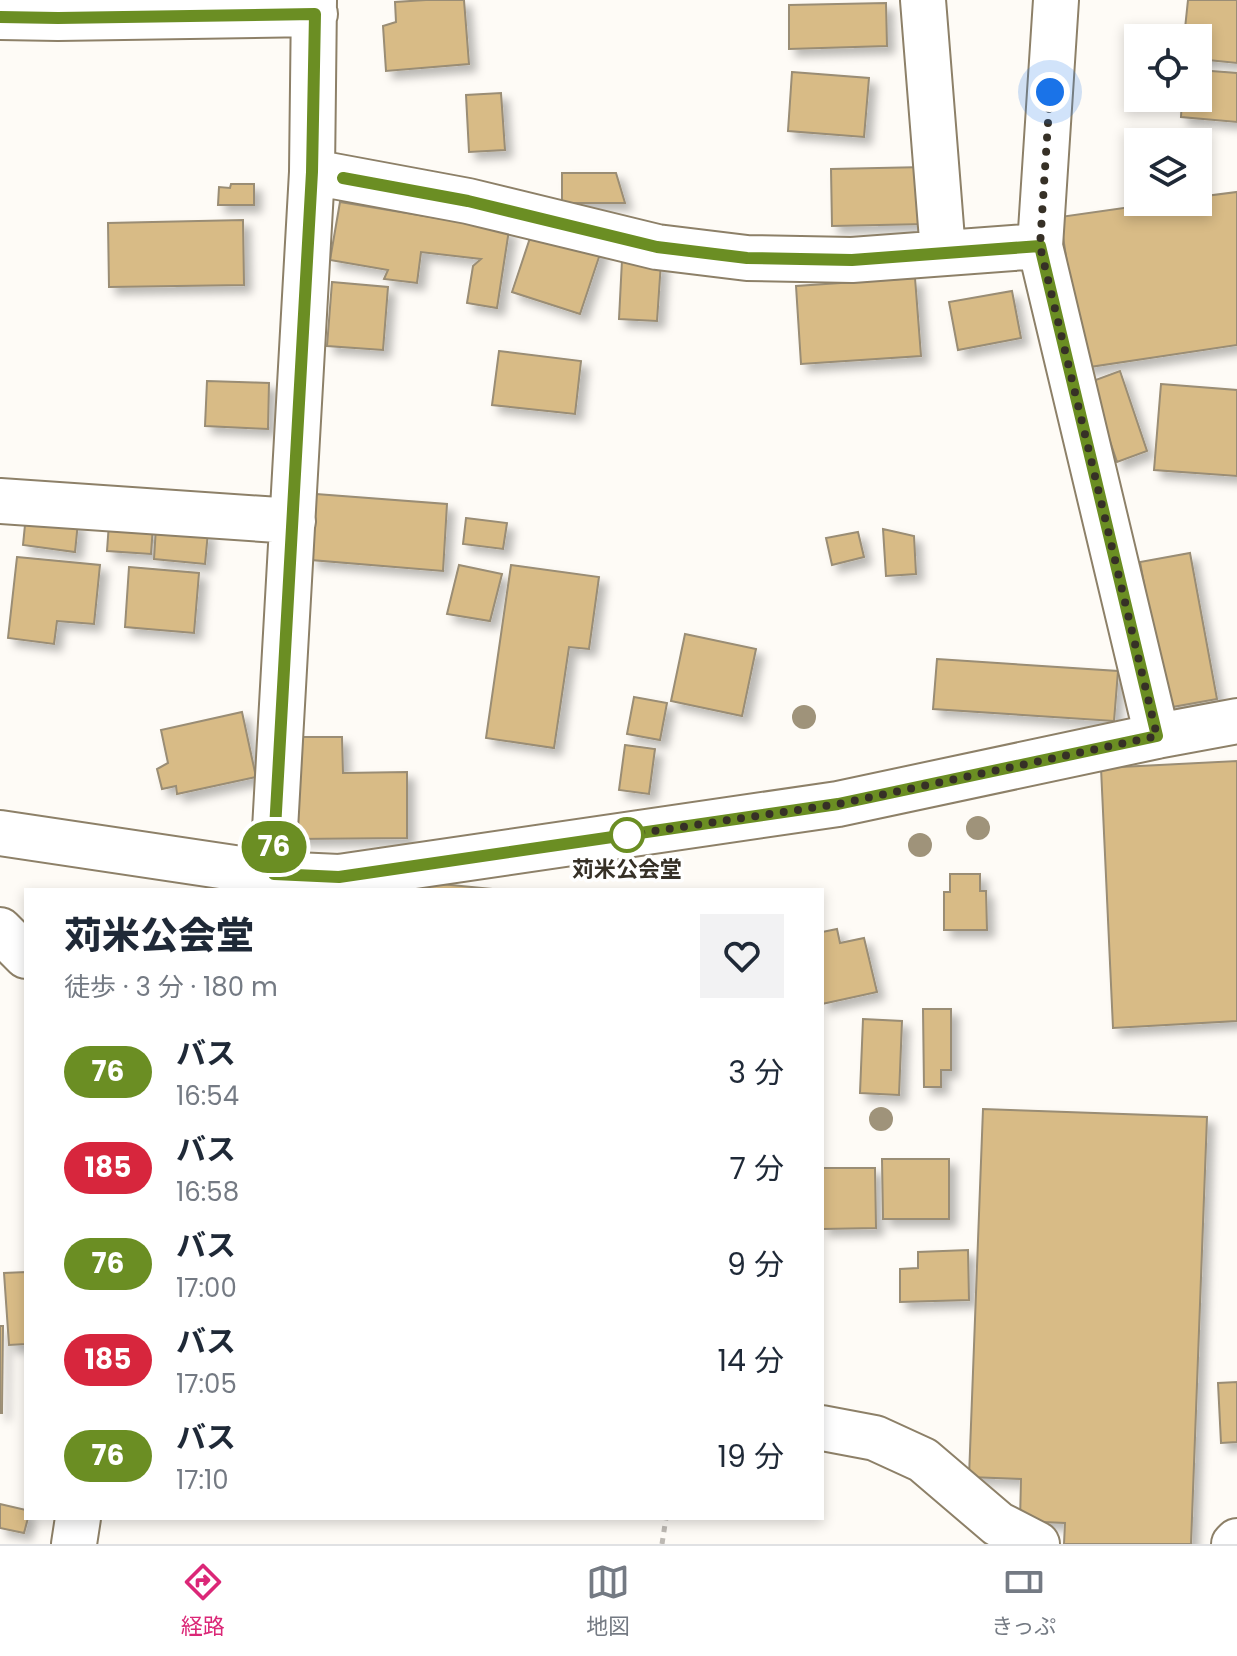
<!DOCTYPE html>
<html lang="ja">
<head>
<meta charset="utf-8">
<style>
	:root { --surface:#fff; --page:#f2f2f3; --text:#1f2937; --muted:#747a83; --line:#e0e1e3; --accent:#db2777 }
	body { margin:0; font-family:Poppins,"Noto Sans JP",sans-serif; background:var(--page); color:var(--text); height:100vh; display:flex; flex-direction:column; font-size:30px; white-space:nowrap }
	* { box-sizing:border-box; margin:0 }
	p { font-size:26px; color:var(--muted) }
	.icon { flex:none; width:44px; height:44px; fill:none; stroke:currentColor; stroke-width:2; stroke-linecap:round; stroke-linejoin:round }
	.map { position:relative; flex:1; overflow:hidden }
	.panel { position:absolute; left:24px; top:888px; width:800px; height:632px; display:flex; flex-direction:column; background:var(--surface); border-radius:0px; box-shadow:0 4px 12px #0003 }
	.panel>* { flex:none }
	.badge { padding:0 16px; border-radius:26px; font-size:28px; line-height:52px }
	.controls { position:absolute; left:1124px; top:24px; display:grid; gap:16px }
	.controls a { display:grid; place-items:center; width:88px; height:88px; border-radius:0px; background:var(--surface); box-shadow:0 4px 12px #0003; font-size:40px }
	.you { position:absolute; width:40px; height:40px; margin:-20px; border:6px solid #fff; border-radius:50%; background:#1a73e8; box-shadow:0 0 0 12px #1a73e833 }
	.map>.badge { position:absolute; translate:-50% -50%; box-shadow:0 0 0 4px #fff }
	.round { display:grid; place-items:center; flex:none; width:84px; height:84px; border-radius:0px; background:var(--page) }
	.head { display:flex; align-items:center; justify-content:space-between; height:136px; padding:0 40px }
	h1 { font-size:38px; font-weight:800; line-height:60px }
	ul { padding:0; list-style:none }
	li { display:flex; align-items:center; gap:24px; height:96px; padding:0 40px }
	li div { flex:1 }
	li b { display:block; font-size:30px }
	li em { font-style:normal }
	li .badge { min-width:88px; font-weight:700; text-align:center }
	.menu { display:flex; justify-content:space-around; align-items:center; height:112px; border-top:2px solid var(--line); background:var(--surface); font-size:22px; color:var(--muted) }
	.menu a { display:grid; justify-items:center; gap:4px }
	.menu .current { color:var(--accent) }
	.map>svg:first-child { display:block }
	.building { fill:#d8bb86; stroke:#9a8d74; stroke-width:2; filter:url(#shadow) }
	.lines { fill:none; stroke-linecap:round; stroke-linejoin:round }
	.minor-casing { stroke:#8d8068; stroke-width:48 }
	.path { stroke:#bdb9b3; stroke-width:5; stroke-dasharray:6 6; stroke-linecap:butt }
	.minor { stroke:#fff; stroke-width:44 }
	.tree { fill:#9f937a }
	.line-casing { stroke:#fff; stroke-width:18 }
	.line { stroke:#6b8e23; stroke-width:12 }
	.walk { stroke:#363026; stroke-width:8; stroke-dasharray:0 14.4 }
	.stop-dot { fill:#fff; stroke:#6b8e23; stroke-width:4 }
	.labels { text-anchor:middle; stroke-width:7; stroke-linejoin:round; paint-order:stroke }
	.stop-label { font-size:22px; font-weight:bold; fill:#363026; stroke:#fff }
</style>
</head>
<body>
<div class="map">
<svg width="1237" height="1544" viewBox="0 0 1237 1544">
	<defs>
		<filter id="shadow"><feDropShadow dx="7" dy="7" stdDeviation="4" flood-color="#0004"/></filter>
	</defs>
	<rect width="100%" height="100%" fill="#fefbf6"/>
	<path class="building" d="M426 0H464L469 64 386 71 383 26 396 22 395 2Z
		M1188 0H1237V63L1198 59V38H1184Z
		M886 3 887 46 789 49V5Z
		M1198 70 1237 73V122L1181 117 1182 98H1198Z
		M792 72 869 78 864 137 788 131Z
		M501 93 505 150 469 152 466 95Z
		M925 167 926 224 832 226 831 169Z
		M562 173H616L625 203H562Z
		M231 184H254V205H218L219 187 230 188Z
		M1237 192V345L1083 368 1060 217 1166 202H1198V197Z
		M340 202 509 230 497 308 467 303 473 266 481 259 421 252 417 283 384 279 388 270 330 260Z
		M243 220 244 285 109 287 108 223Z
		M534 226 602 248 580 314 512 292Z
		M622 260 661 262 657 321 619 319Z
		M915 278 921 356 801 364 796 286Z
		M332 282 388 287 383 350 327 346Z
		M1012 291 1021 338 958 350 949 302Z
		M499 351 581 361 575 414 492 405Z
		M1120 371 1147 451 1117 462 1090 382Z
		M207 381 269 383 268 429 205 426Z
		M1161 384 1237 390V476L1154 470Z
		M316 494 447 504 443 571 311 560Z
		M26 515 78 522 75 552 23 545Z
		M466 518 507 523 503 549 463 544Z
		M109 523 153 526 151 554 107 551Z
		M156 527 208 532 205 564 154 559Z
		M883 529 914 536 916 574 886 576Z
		M858 532 864 557 832 565 826 538Z
		M1190 553 1217 699 1167 708 1140 562Z
		M17 557 100 565 94 624 57 621 54 644 8 638Z
		M459 565 502 574 490 621 447 614Z
		M511 565 599 577 589 649 569 647 554 748 486 738Z
		M129 567 199 573 194 633 125 627Z
		M685 634 756 649 742 716 671 701Z
		M937 659 1118 671 1114 721 933 709Z
		M634 697 667 703 660 740 627 734Z
		M242 712 256 777 177 794 176 786 162 789 157 769 168 763 161 730Z
		M295 737H342L343 773 407 772V838L295 839Z
		M625 745 655 749 649 794 619 790Z
		M1237 761V1021L1113 1028 1101 768Z
		M950 874H980V891H986L987 930H944V892H950Z
		M430 883 503 890H429Z
		M837 929 840 943 864 938 877 992 822 1004V932Z
		M923 1009H951V1070H941V1087H924Z
		M863 1019 902 1021 899 1095 860 1093Z
		M983 1109 1207 1117 1191 1544H1064L1065 1523 1020 1521 1021 1479 969 1477Z
		M882 1159H949V1219H883Z
		M822 1168H875L876 1228 822 1229Z
		M968 1250 969 1300 900 1302V1269L918 1268V1252Z
		M26 1272V1344L9 1345 4 1273Z
		M0 1326H3L2 1413H0Z
		M1237 1382V1442L1221 1443 1218 1383Z
		M0 1504 26 1510V1518H28L24 1533 0 1528Z"/>
	<g class="lines">
		<defs>
			<path id="minor" d="M923 0 943 252
				M1056 0 1040 246 1157 736
				M0 17 58 18 315 14
				M312 172 468 201 657 247 747 258 852 260 1040 246
				M0 501 293 521
				M0 833 274 874 339 877 838 804 1157 736 1237 721
				M274 874V847L312 172 314 0
				M0 930 26 956
				M822 1428 875 1438 923 1460 998 1524 1037 1544
				M74 1544 78 1518
				M1234 1544 1237 1541"/>
		</defs>
		<use href="#minor" class="minor-casing"/>
		<path class="path" d="M662 1544 666 1518"/>
		<use href="#minor" class="minor"/>
	</g>
	<g class="tree">
		<circle cx="804" cy="717" r="12"/>
		<circle cx="978" cy="828" r="12"/>
		<circle cx="920" cy="845" r="12"/>
		<circle cx="881" cy="1119" r="12"/>
	</g>
	<g class="lines">
		<defs>
			<path id="line" d="M0 17 58 18 315 14 312 172 274 847V874L339 877 838 804 1157 736 1040 246 852 260 747 258 657 247 468 201 343 178"/>
		</defs>
		<use href="#line" class="line-casing"/>
		<use href="#line" class="line"/>
		<path class="walk" d="M627 835 838 804 1157 736 1040 246 1050 92"/>
	</g>
	<circle class="stop-dot" cx="627" cy="835" r="16"/>
	<g class="labels">
		<g class="stop-label">
			<text x="627" y="877">苅米公会堂</text>
		</g>
	</g>
</svg>
<div class="controls">
<a><svg class="icon" aria-label="locate" viewBox="0 0 24 24"><circle cx="12" cy="12" r="6"/><path d="M12 2v4M12 18v4M2 12h4M18 12h4"/></svg></a>
<a><svg class="icon" aria-label="layers" viewBox="0 0 24 24"><path d="M12 4l9 5-9 5-9-5zM3 14l9 5 9-5"/></svg></a>
</div>
<div class="you" style="left:1050px;top:92px"></div>
<b class="badge" style="left:274px;top:847px;background:#6b8e23;color:#fff">76</b>
<section class="panel">
<div class="head"><div><h1>苅米公会堂</h1><p>徒歩 · 3 分 · 180 m</p></div><a class="round"><svg class="icon" aria-label="heart" viewBox="0 0 24 24"><path d="M12 20l-8-8c-3-5 5-10 8-4 3-6 11-1 8 4z"/></svg></a></div>
<ul>
<li><span class="badge" style="background:#6b8e23;color:#fff">76</span><div><b>バス</b><p>16:54</p></div><em>3 分</em></li>
<li><span class="badge" style="background:#d7263d;color:#fff">185</span><div><b>バス</b><p>16:58</p></div><em>7 分</em></li>
<li><span class="badge" style="background:#6b8e23;color:#fff">76</span><div><b>バス</b><p>17:00</p></div><em>9 分</em></li>
<li><span class="badge" style="background:#d7263d;color:#fff">185</span><div><b>バス</b><p>17:05</p></div><em>14 分</em></li>
<li><span class="badge" style="background:#6b8e23;color:#fff">76</span><div><b>バス</b><p>17:10</p></div><em>19 分</em></li>
</ul>
</section>
</div>
<nav class="menu">
<a class="current"><svg class="icon" aria-label="directions" viewBox="0 0 24 24"><path d="M12 3l9 9-9 9-9-9zM9 14v-3h6M13 9l2 2-2 2"/></svg>経路</a>
<a><svg class="icon" aria-label="map" viewBox="0 0 24 24"><path d="M3 6l6-2 6 2 6-2v14l-6 2-6-2-6 2zM9 4v14M15 6v14"/></svg>地図</a>
<a><svg class="icon" aria-label="tickets" viewBox="0 0 24 24"><path d="M3 7h18v10H3zM15 7v10"/></svg>きっぷ</a>
</nav>
</body>
</html>
